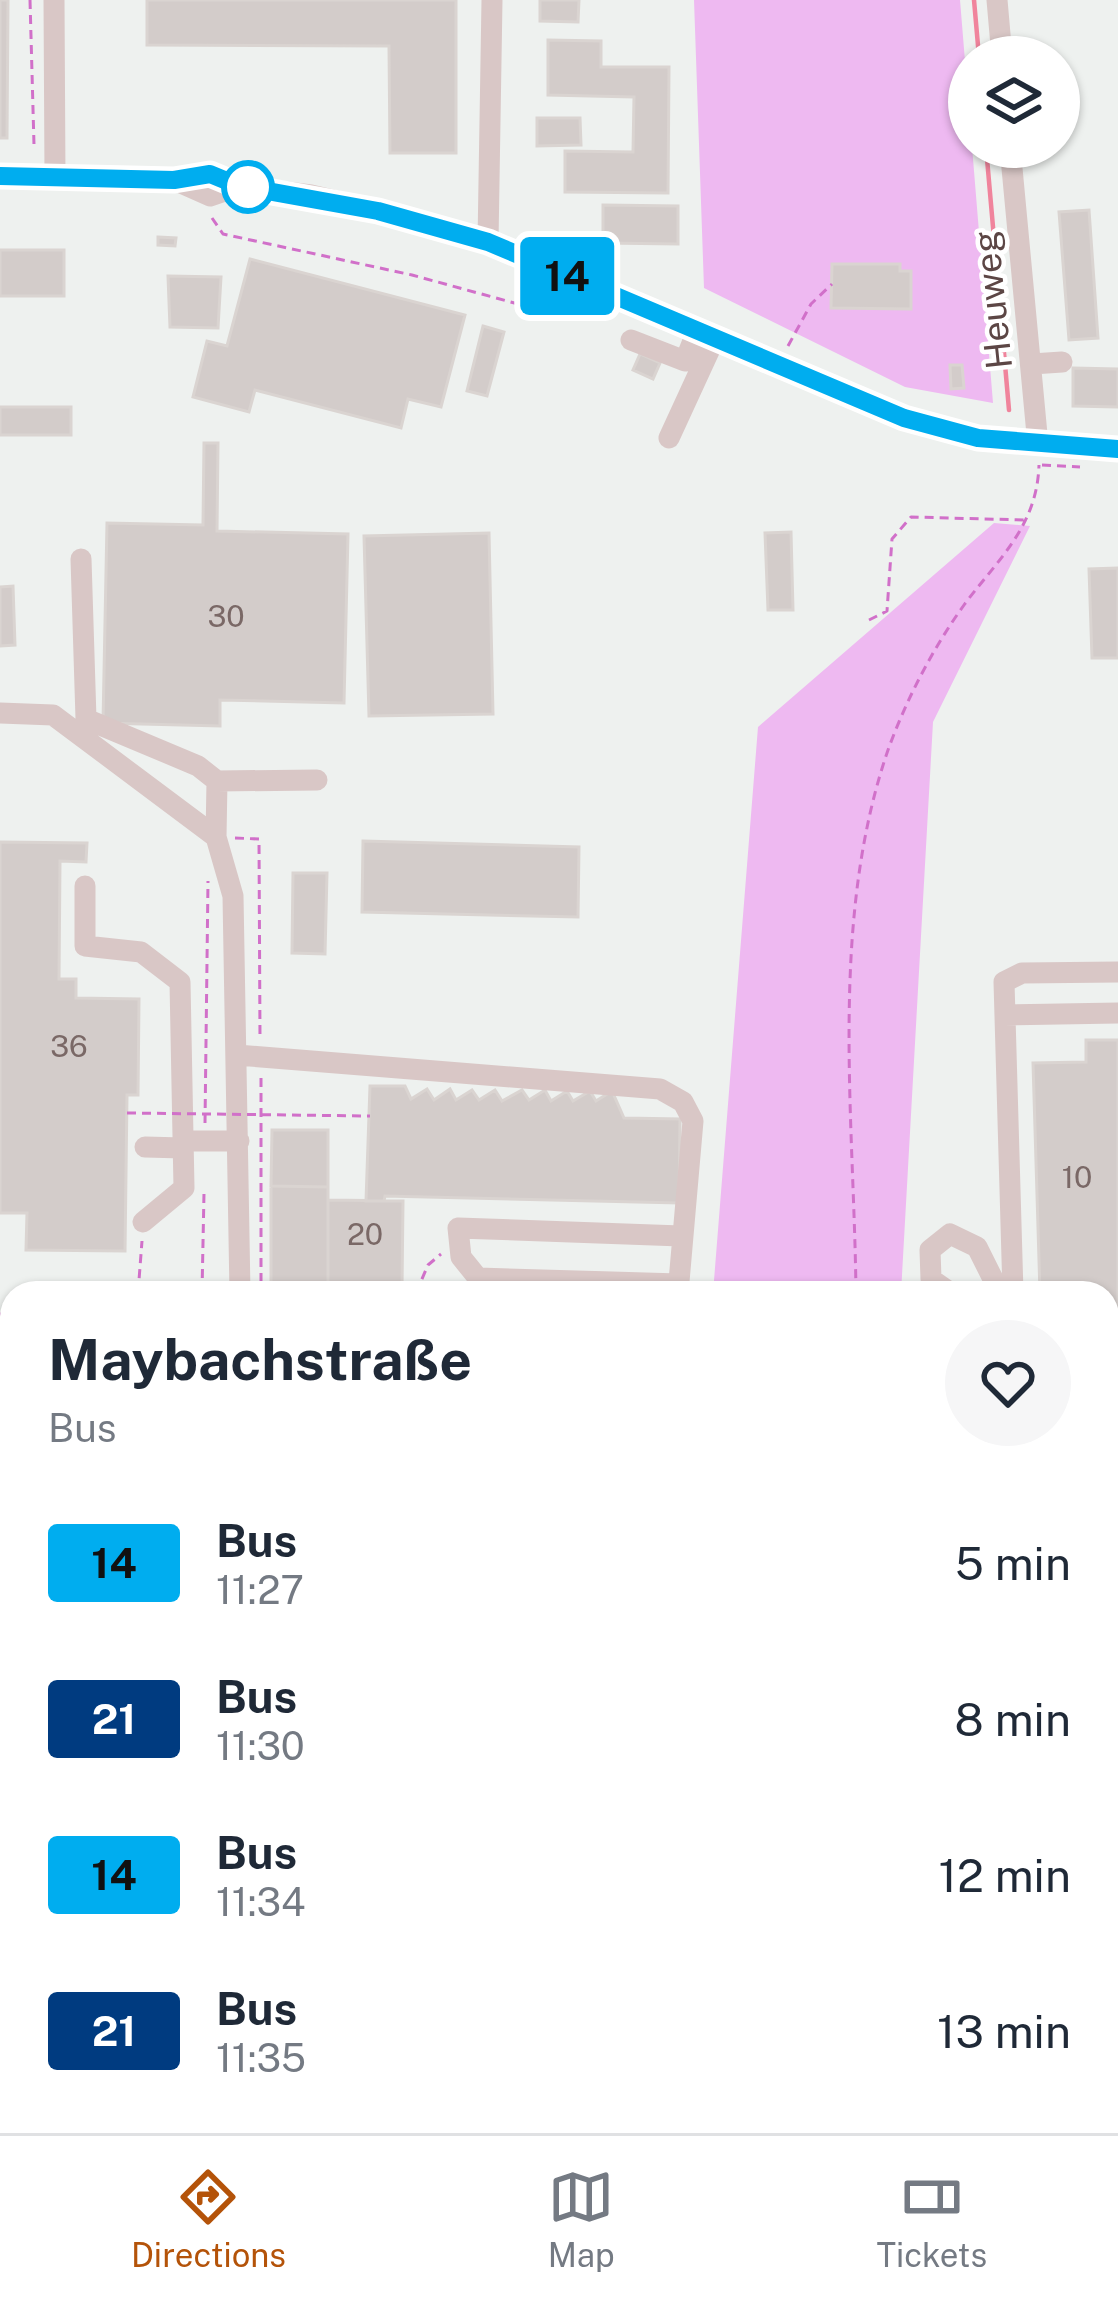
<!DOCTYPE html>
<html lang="en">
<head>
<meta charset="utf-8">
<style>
	:root { --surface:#fff; --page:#f6f6f7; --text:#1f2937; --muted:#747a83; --line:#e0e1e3; --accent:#b45309 }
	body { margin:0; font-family:"Public Sans",sans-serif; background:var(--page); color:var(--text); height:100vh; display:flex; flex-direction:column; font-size:45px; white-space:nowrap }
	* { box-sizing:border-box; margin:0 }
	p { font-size:39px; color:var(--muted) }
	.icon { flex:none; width:66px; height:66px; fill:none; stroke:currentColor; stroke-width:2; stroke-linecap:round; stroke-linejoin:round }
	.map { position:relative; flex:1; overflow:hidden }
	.details { position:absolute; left:0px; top:1281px; width:1119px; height:852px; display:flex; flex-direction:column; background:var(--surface); border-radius:36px 36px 0 0; box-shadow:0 3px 9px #0004 }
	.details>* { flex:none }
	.badge { padding:0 24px; border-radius:9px; font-size:42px; line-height:78px }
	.buttons { position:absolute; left:948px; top:36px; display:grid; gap:24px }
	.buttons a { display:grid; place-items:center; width:132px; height:132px; border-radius:50%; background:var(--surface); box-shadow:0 3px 9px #0004; font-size:60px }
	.map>.badge { position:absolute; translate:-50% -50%; box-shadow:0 0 0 6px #fff }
	.round { display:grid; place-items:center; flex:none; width:126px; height:126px; border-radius:63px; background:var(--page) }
	.overview { display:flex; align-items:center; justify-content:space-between; height:204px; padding:0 48px }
	h1 { font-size:57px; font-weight:700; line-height:90px }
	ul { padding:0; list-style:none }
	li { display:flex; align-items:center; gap:36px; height:156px; padding:0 48px }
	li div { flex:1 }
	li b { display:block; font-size:45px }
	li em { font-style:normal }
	li .badge { min-width:132px; font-weight:700; text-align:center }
	.menu { display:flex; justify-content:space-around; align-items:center; height:168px; border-top:3px solid var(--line); background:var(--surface); font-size:33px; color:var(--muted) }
	.menu a { display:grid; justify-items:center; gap:6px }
	.menu .selected { color:var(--accent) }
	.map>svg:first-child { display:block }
	.green { fill:#eeb9f1 }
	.water { fill:#f0849c }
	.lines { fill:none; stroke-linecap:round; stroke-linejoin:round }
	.stream { stroke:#f0849c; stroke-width:4.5 }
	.building { fill:#d3ccca; stroke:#dad4d1; stroke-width:3 }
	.path { stroke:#d170c9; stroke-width:3; stroke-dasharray:9 6; stroke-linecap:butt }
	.minor { stroke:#d9c7c6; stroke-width:21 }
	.path-bridge { stroke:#d170c9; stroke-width:3; stroke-dasharray:9 6; stroke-linecap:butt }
	.line-casing { stroke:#fff; stroke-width:27 }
	.line { stroke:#00adef; stroke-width:18 }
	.stop-dot { fill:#fff; stroke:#00adef; stroke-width:6 }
	.labels { text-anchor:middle; stroke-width:9; stroke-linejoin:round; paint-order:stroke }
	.number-label { font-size:30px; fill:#7a6866 }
	.street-label { font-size:36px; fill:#5c4645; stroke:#fff }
</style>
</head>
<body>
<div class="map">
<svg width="1118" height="2133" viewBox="0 0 1118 2133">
	<rect width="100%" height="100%" fill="#eef1ef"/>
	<path class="green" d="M694 0H960L993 403 905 387 704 288Z
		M994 523 1030 526 933 722 901 1293H713L758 727Z
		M0 1362H12V2121H1107V1448L1118 1452V2133H0Z"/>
	<path class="water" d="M0 1683 12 1685V1740H0Z
		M0 1763 12 1769V1818H0Z
		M12 1881V2121H1107V2031L1118 2026V2133H0V1885Z"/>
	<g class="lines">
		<path class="stream" d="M974 0 979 57
			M986 147 1009 410
			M0 1395 12 1394
			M0 1588H12
			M1107 1767 1118 1768"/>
	</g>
	<path class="building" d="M0 0H8L7 138H0Z
		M147 0H456V153H390L389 46 147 45Z
		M540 0H579L578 22 540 21Z
		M548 40 601 41V67H669L668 193 565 192V151L633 152 634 97 548 95Z
		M537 118H580L581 145 537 146Z
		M603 205 678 206V244L603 243Z
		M1089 210 1098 338 1069 340 1059 212Z
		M158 237 176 238 175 246 158 245Z
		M0 250H64V296H0Z
		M250 259 465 315 441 407 408 399 401 428 255 390 249 412 193 397 207 341 227 346Z
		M832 264H900V271H911V309L831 308Z
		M168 276 221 277 218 328 170 327Z
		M483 326 504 332 487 396 467 391Z
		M640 354 660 363 653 379 633 370Z
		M950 365H962L964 388 951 389Z
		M1073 368 1118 369V407L1073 406Z
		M0 407H71V435H0Z
		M204 443H218L217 531 348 534 344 703 220 700V726L103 723 107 523 203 525Z
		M791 532 793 610H768L765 533Z
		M489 533 493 714 369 716 364 536Z
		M1118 568V658H1092L1089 569Z
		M13 586 15 645 0 646V587Z
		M363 841 579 847 578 917 362 912Z
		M0 842 87 843 86 862 60 861 59 979H76V998L139 999 138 1095H127L125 1251 26 1250 27 1213H0Z
		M293 873H327L325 954 292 953Z
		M1086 1040H1118V1316L1107 1317V1293H1040L1033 1063 1086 1062Z
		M370 1086H405L411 1099 427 1089 434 1100 450 1089 456 1100 472 1090 479 1100 495 1090 502 1101 522 1090 529 1100 545 1090 551 1101 567 1091 573 1101 590 1091 596 1101 612 1091 624 1118 680 1119 679 1203 385 1196 384 1201H366Z
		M272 1130H328V1187L271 1186Z
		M271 1186 328 1187V1287H271Z
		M328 1200 403 1201 402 1288 328 1287Z"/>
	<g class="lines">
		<path class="path" d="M30 0 34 145
			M212 218 223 234 412 275 551 313 598 312
			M788 346 811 304 832 284
			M1042 465 1080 467
			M869 620 887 611 892 539 911 517 1025 520
			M235 838 259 839 260 1039
			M261 1078V1293
			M205 1123 208 881
			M138 1293 142 1241
			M202 1293 204 1193
			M416 1293 428 1265 441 1254
			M856 1293C854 1115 829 922 888 750 906 700 933 648 964 605 998 559 1037 527 1039 465
			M0 1314 12 1315
			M1107 1389 1118 1394
			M0 1442H12
			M0 1649 12 1653
			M1107 1748 1118 1749
			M1107 1832 1118 1830
			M1071 2121 1072 2133"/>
		<path class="minor" d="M54 0 55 177
			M997 0 1002 57
			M1010 147 1038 445
			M0 176 174 180 210 174 239 186 311 195 405 217 488 242 904 418 978 438 1118 449
			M174 180 210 196 239 186
			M488 242 492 0
			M631 340 685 361 697 331
			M1032 364 1062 362
			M669 438 715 338
			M81 559 86 719 198 766 217 781 216 837 233 896 240 1293
			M0 713 53 715 216 837
			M217 781 317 780
			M85 886V946L141 952 180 982 184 1188 143 1222
			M1005 1015 1118 1013
			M237 1055 660 1089 683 1102 693 1121 678 1293
			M183 1141H239
			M145 1147 183 1148
			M679 1284 478 1278 461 1257 458 1228 681 1236
			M951 1293 931 1279 930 1250 950 1234 977 1247 1000 1293
			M1013 1293 1004 982 1022 973 1118 972
			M0 1342H12
			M1107 1358 1118 1362
			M1107 1421 1118 1426"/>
		<path class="path-bridge" d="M127 1113 370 1116"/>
	</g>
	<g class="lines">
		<defs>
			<path id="line" d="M0 176 174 180 210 174 239 186 378 211 488 242 904 418 978 438 1118 449"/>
		</defs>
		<use href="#line" class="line-casing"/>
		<use href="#line" class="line"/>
	</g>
	<circle class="stop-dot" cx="248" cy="187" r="24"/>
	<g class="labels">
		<g class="number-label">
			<text x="226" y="627">30</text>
			<text x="69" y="1057">36</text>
			<text x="1077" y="1188">10</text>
			<text x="365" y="1245">20</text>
		</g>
		<g class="street-label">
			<text transform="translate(992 300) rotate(-96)" y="13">Heuweg</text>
		</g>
	</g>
</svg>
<div class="buttons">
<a><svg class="icon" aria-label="layers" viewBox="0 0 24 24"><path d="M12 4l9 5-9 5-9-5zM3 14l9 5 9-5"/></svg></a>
</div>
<b class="badge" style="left:567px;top:276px;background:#00adef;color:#111">14</b>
<section class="details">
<div class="overview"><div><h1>Maybachstraße</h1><p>Bus</p></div><a class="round"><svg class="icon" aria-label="heart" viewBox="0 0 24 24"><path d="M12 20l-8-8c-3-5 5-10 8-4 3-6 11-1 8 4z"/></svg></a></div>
<ul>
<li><span class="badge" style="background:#00adef;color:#111">14</span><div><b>Bus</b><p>11:27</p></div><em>5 min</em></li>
<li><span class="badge" style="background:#003b80;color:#fff">21</span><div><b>Bus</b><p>11:30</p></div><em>8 min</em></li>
<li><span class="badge" style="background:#00adef;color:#111">14</span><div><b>Bus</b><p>11:34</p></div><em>12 min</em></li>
<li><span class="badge" style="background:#003b80;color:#fff">21</span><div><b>Bus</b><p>11:35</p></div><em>13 min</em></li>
</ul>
</section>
</div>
<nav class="menu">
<a class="selected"><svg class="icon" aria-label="directions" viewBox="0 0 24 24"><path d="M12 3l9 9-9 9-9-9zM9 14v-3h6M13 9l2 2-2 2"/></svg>Directions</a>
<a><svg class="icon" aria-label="map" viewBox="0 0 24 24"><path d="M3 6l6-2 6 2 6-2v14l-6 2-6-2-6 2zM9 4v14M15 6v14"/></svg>Map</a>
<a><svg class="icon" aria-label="tickets" viewBox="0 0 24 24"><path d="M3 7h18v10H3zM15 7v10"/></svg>Tickets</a>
</nav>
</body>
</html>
